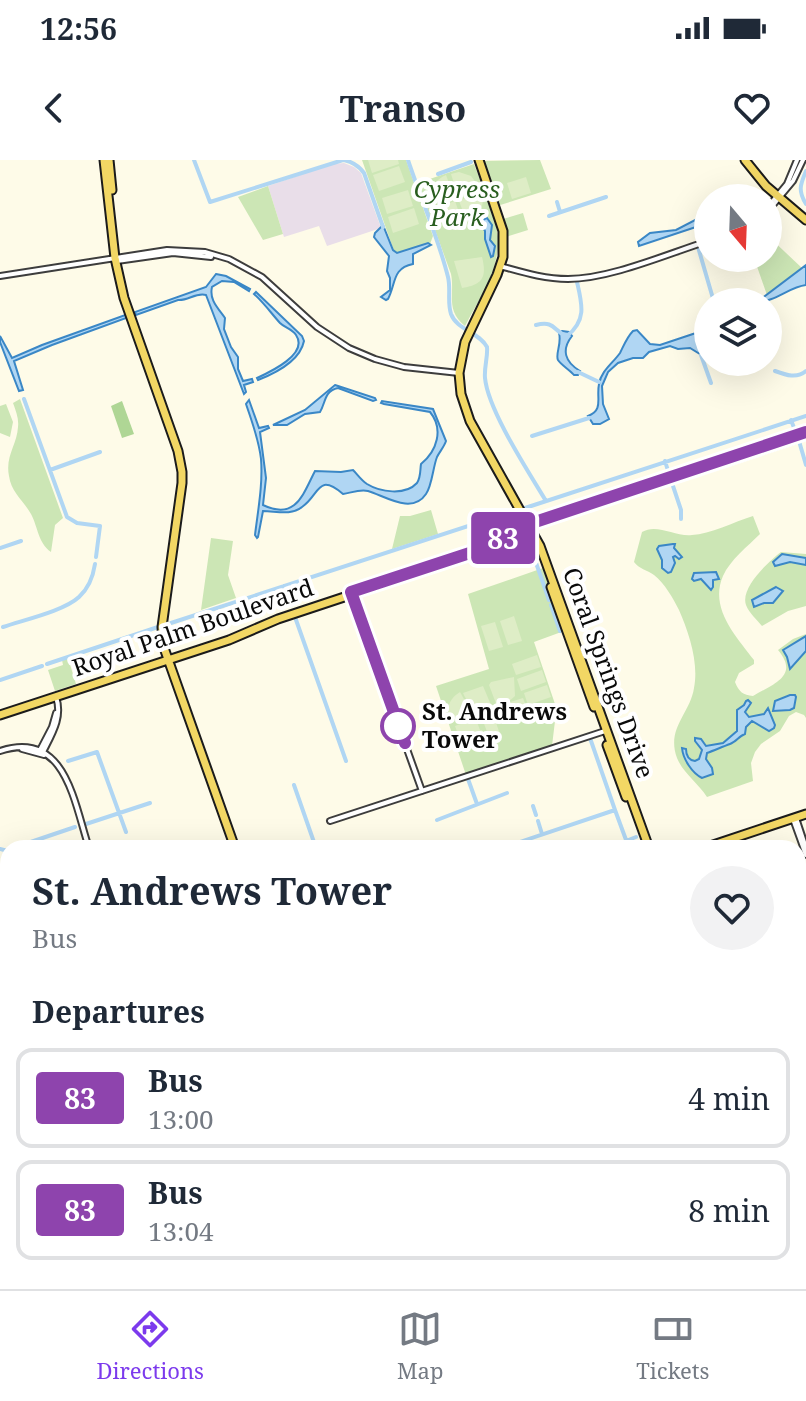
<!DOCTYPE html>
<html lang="en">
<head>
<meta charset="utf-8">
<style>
	:root { --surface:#fff; --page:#f2f2f3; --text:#1f2937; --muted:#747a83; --line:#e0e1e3; --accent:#7c3aed }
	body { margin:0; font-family:"Noto Serif",serif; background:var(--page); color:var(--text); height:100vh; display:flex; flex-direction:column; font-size:30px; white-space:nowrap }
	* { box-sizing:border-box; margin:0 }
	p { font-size:26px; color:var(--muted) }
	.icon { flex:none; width:44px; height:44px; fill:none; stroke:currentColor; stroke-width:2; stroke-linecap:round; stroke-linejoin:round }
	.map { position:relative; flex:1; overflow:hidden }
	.details { position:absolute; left:0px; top:680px; width:806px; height:450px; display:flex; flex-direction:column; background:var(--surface); border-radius:24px 24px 0 0; box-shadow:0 8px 32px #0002 }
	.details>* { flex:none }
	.badge { padding:0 16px; border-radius:6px; font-size:28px; line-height:52px }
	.needle { width:52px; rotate:161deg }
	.controls { position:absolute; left:694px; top:24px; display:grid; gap:16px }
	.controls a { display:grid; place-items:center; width:88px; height:88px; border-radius:50%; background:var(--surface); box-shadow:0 8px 32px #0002; font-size:40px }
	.map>.badge { position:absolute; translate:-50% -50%; box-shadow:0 0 0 4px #fff }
	h2 { padding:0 32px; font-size:30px; line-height:72px }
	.round { display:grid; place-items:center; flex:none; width:84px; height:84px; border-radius:42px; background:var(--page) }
	.summary { display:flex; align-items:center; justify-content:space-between; height:136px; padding:0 32px }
	h1 { font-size:38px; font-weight:700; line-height:60px }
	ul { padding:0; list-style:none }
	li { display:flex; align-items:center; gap:24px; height:100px; margin:0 16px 12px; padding:0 16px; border:4px solid var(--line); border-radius:16px }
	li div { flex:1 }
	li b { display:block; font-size:30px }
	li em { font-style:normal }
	li .badge { min-width:88px; font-weight:700; text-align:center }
	.status { display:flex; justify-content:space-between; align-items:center; height:56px; padding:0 40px; background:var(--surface); direction:ltr }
	.status svg { height:22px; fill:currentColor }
	header { display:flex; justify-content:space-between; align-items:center; height:104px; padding:0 32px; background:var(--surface); font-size:36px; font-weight:700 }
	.tabs { display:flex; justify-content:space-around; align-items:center; height:112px; border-top:2px solid var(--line); background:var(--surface); font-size:22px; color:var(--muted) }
	.tabs a { display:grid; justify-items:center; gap:4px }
	.tabs .active { color:var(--accent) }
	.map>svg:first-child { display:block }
	.industrial { fill:#e9dee9 }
	.green { fill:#cce6b5 }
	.forest { fill:#afd695 }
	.pitch { fill:#deedc6 }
	.water { fill:#b0d6f3; stroke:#3a87c6; stroke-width:2 }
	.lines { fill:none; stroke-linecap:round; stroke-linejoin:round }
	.canal { stroke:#b0d6f3; stroke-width:4 }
	.minor-casing { stroke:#3d3d3d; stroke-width:8 }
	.major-casing { stroke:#1b1b1b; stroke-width:11 }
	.minor { stroke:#fff; stroke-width:4 }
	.major { stroke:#f2d764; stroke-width:7 }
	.line-casing { stroke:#fff; stroke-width:18 }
	.line { stroke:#8e44ad; stroke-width:12 }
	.stop-dot { fill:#fff; stroke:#8e44ad; stroke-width:4 }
	.labels { text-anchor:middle; stroke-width:8; stroke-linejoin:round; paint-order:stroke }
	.park-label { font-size:24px; font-style:italic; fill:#295e1f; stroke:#fff }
	.street-label { font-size:24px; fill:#0a0a0a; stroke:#fff }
	.stop-label { font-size:24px; font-weight:bold; fill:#0a0a0a; stroke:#fff; text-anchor:start }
</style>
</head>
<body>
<div class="status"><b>12:56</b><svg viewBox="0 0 49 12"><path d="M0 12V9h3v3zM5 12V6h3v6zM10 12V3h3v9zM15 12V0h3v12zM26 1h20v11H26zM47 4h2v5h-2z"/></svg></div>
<header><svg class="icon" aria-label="back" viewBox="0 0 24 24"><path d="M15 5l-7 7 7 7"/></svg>Transo<svg class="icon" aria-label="heart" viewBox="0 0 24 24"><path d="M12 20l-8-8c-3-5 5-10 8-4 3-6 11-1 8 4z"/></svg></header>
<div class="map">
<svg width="806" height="1129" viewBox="0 0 806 1129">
	<rect width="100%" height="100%" fill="#fefbe8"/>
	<path class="industrial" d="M344 3 354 7 361 13 381 68 327 86 319 66 284 77 268 26 333 4Z"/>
	<path class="green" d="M362 0H406L433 76 430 84 398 93 394 91Z
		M540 0 551 29 497 46 481 1Z
		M474 4C482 26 496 55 498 77 500 110 479 139 465 166 445 150 455 135 451 114L418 23Z
		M268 26 283 74 263 80 238 37Z
		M523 53 528 70 506 77 503 59Z
		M768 76 802 108 767 135 754 98H768Z
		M20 239 63 358 55 365 51 392C38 383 38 367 31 354 23 340 11 332 9 316 5 296 17 285 18 267 19 259 16 251 13 243Z
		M6 244 13 262 10 277 0 273V246Z
		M431 350 438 374 392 389 400 356H410Z
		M753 356 760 374C748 386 730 400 723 416 709 448 736 476 754 500V504L739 513 735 522C739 532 743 535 753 536 773 524 800 516 778 490L793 479 806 474V558L804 555 796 552 789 556 780 571 761 584 755 592 751 603 753 621 707 637C698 623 683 613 677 598 666 568 690 554 694 528 699 503 689 473 679 450 673 438 665 424 654 415 647 410 639 409 634 402L642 372C657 363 675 377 692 375 710 374 734 362 753 356Z
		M211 378 233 381 228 415 236 438 201 450Z
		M781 392 806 394V446L788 451 762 466C757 460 749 453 746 445 740 428 768 402 781 392Z
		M543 408 564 471 534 482 555 544 553 546 555 561 552 586 466 615 436 526 489 509 468 434Z
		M68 498 76 524 55 531 48 510 63 505 62 500Z
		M654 1122H762L741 1129H657Z"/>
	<path class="forest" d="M122 241 134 274 122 278 111 246Z
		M85 1122H185L187 1129H87Z"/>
	<path class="pitch" d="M368 0H398L399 4 372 13Z
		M399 6 405 22 379 31 373 15Z
		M459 12 471 16 480 28 458 36 451 14Z
		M446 15 454 37 432 45C428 31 433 21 446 15Z
		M526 17 531 33 512 39 507 23Z
		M408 30 413 46 387 54 382 38Z
		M482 32C485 46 480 56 467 62L459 41Z
		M455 41 463 64C449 67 439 62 433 49Z
		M414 48 419 64 393 73 388 57Z
		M482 97C487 117 483 125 462 128L454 101Z
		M514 456 522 481 508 485 500 461Z
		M495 462 503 487 489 491 481 466Z
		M537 495 541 507 516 515 512 504Z
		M542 510 546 522 521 531 517 519Z
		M514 517 515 536 507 543 523 538 526 546 508 552 505 545 503 546 505 553 500 554 489 525 491 522Z
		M547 525 551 537 528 545 524 533Z
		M483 526 491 545C478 550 468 545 463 533Z
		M460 532 470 550 451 559C445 548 450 538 460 532Z
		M491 549 500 574 489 577 480 553Z
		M466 562 467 564 477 562 480 570H482L486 581 468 587 467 591 461 590 462 586H464L461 583 455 566Z"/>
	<path class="water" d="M487 58 492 65 490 80 495 86 493 96 491 97 485 79V71L481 64 482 60Z
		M697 59 708 60V63L639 86 638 82 650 73 676 70Z
		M383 65 393 90 397 93 428 83 431 85 413 94V104C392 108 396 124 388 139L386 140 381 137 390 130V118L387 111 389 96 374 77 375 73Z
		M806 105V125C789 127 775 142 757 142Z
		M216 114 226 116 250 129 249 131 234 122 222 121 212 127C209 140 218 148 225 158L224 169 231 187 238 197V209L243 221 252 219 253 222 244 225 246 232 244 234 206 135C196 132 188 141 178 140L136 155 135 152 206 127Z
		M256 132 302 176 304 181C300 201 276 213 258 220L257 218C270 212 309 194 296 175 292 169 285 168 280 163 271 153 264 143 254 134Z
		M128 154 129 157 52 185 14 201 23 230 19 231 0 182V176L12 198 42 185Z
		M708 169V173L702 175 699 185 703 196 690 188 678 189 670 186 649 192 643 198H633L618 203 608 212 602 226 603 244 609 259 600 264H593L588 256C604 250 596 238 599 224 601 211 613 203 620 193 624 185 627 177 633 171L637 170 650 184 660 185Z
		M562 171 569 172 572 176C561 190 565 202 580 211L578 215H574C570 210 561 205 558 200 555 194 562 184 559 173Z
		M335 225 375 238 376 240 373 241 338 228C324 231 326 242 320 252L305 254 287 265H273L305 250Z
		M249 240 259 268 268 266 269 268 260 272 266 318 263 345C296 361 303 334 315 311L341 312 353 310C358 315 361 320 367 324 380 332 405 336 417 323 421 317 420 310 421 304 437 291 444 269 430 252L384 244 381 243 382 241 433 249 446 281C444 287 440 291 437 297 433 307 432 326 426 334 412 355 385 336 368 331 359 329 351 333 343 334 317 312 320 335 302 347 291 356 276 351 263 351L258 377 257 378 255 375C258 350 263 324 261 299 259 280 252 262 246 244Z
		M673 384H675L674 388 682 397 679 399 675 396 673 397 675 403 671 412 668 413 662 408V400L657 389 659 386Z
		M782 394 806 398V405L790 402 775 406 773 402Z
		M716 412 719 419 713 420V427L711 430 701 419 694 421 692 419 694 413Z
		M776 427 783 431 773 443H764L754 447 752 440Z
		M806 476V491L790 509 787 497 783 490Z
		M790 535H795L796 537 794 548 790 550 773 551 775 541Z
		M748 540 751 543 745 552 749 557 764 554 768 548 775 565 774 568 769 571 752 561 746 567 745 574C739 576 736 582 730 584 722 587 715 590 707 593L706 599 712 608 713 614 702 618C692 613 683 599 682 588L686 589C686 595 688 600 695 601L699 599 702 590 695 581V578L701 579 706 586 723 583 737 571V550L744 545 746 541Z"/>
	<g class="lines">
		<path class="canal" d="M194 0 210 42 343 0
			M344 0C353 2 359 6 364 13L383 67
			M408 0C421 39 438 77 448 117 451 129 447 142 451 154 457 170 479 172 487 187 488 197 484 207 485 218 488 250 528 311 546 341
			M806 11C800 25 798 31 806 44
			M438 14 471 2
			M557 42 560 52
			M549 56 606 37
			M698 87 714 142
			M536 165C556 160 553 172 567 176 587 160 582 144 577 122
			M701 195 711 223
			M775 211C786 215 797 219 806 211
			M578 212 599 222
			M24 239 67 357 77 363 100 366 96 397
			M791 260 796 273
			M532 276 589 258
			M799 281 806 305
			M665 301 669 314
			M50 310 100 292
			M672 323 681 350V359
			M525 348 806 256
			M512 361 513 367
			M517 380 524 378 532 393
			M0 388 21 381
			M534 397 549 440
			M284 426 291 445
			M551 445 560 471
			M295 457 346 601
			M171 463 514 351
			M3 467C23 460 64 451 79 437 89 428 93 417 95 404
			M47 504 158 467
			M0 520 42 506
			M590 578 615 650
			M68 601 97 592 126 672
			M468 619 477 644
			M294 625 316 688
			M533 646 536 655
			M437 660 507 633
			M538 661 542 674
			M86 664 150 643
			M626 681 636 677
			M505 687 615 650 629 688
			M13 688 75 667
			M0 689 8 691
			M2 757 8 747
			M0 845 8 842
			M798 1043 806 1040
			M0 1071 8 1069"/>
		<defs>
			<path id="minor" d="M768 47 787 24 797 0
				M768 51 793 21 803 0
				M117 101 173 93 211 97
				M500 106C522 112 544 119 568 119 610 119 667 94 708 81
				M0 116 167 90 205 92 229 99 262 117 317 167 349 188 375 199 404 207 459 213
				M351 433 422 631
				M22 589 44 595
				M0 591C66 569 74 643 89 688
				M39 592 52 567 56 553
				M43 592C52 574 63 557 56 537
				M796 658 806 688
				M793 659 806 695
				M330 661 605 571
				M1 783 0 786 8 788
				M551 1122 553 1129
				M0 1124 8 1122"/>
			<path id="major" d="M104 0 115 98 124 138 178 291 182 312V323L162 467 163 485 235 688
				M109 0 112 30
				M479 0 503 71V97L497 115 465 182 459 213 461 234 470 261 540 386 649 688
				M745 0 766 26 806 60
				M551 427 594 547
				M0 555 229 480 278 459 489 389 530 366 806 275
				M607 585 626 637
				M704 688 806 654
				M0 924 8 921
				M798 1066 806 1063
				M798 1105 806 1118
				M390 1122 393 1129
				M614 1129 636 1122"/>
		</defs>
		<use href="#minor" class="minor-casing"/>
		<use href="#major" class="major-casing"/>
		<use href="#minor" class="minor"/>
		<use href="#major" class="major"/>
	</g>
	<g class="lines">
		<defs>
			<path id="line" d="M405 583 351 432 488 387 526 365 806 272"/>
		</defs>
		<use href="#line" class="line-casing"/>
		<use href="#line" class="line"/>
	</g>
	<circle class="stop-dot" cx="398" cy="566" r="16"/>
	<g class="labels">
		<g class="park-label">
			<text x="457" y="38">Cypress<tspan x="457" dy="28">Park</tspan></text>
		</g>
		<g class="street-label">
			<text transform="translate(193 468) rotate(-19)" y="8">Royal Palm Boulevard</text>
			<text transform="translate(608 513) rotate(70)" y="8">Coral Springs Drive</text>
		</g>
		<g class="stop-label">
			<text x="422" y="560">St. Andrews<tspan x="422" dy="28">Tower</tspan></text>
		</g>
	</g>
</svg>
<div class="controls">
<a><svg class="needle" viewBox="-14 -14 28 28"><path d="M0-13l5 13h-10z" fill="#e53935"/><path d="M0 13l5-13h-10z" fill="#747a83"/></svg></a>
<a><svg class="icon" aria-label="layers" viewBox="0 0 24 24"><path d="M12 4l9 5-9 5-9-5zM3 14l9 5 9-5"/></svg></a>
</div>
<b class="badge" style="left:503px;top:378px;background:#8e44ad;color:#fff">83</b>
<section class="details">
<div class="summary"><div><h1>St. Andrews Tower</h1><p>Bus</p></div><a class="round"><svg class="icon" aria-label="heart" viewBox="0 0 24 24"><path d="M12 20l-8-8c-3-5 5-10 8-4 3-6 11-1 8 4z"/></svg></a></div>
<h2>Departures</h2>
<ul>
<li><span class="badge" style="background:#8e44ad;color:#fff">83</span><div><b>Bus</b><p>13:00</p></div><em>4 min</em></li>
<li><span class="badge" style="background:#8e44ad;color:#fff">83</span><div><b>Bus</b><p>13:04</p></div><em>8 min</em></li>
</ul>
</section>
</div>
<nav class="tabs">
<a class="active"><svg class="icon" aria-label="directions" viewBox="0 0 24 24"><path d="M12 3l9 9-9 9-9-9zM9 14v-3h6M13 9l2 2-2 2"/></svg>Directions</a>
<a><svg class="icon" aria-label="map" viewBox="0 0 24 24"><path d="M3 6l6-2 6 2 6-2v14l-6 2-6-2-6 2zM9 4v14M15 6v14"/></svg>Map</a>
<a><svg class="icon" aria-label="tickets" viewBox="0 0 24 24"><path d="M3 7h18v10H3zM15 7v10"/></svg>Tickets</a>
</nav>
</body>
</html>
